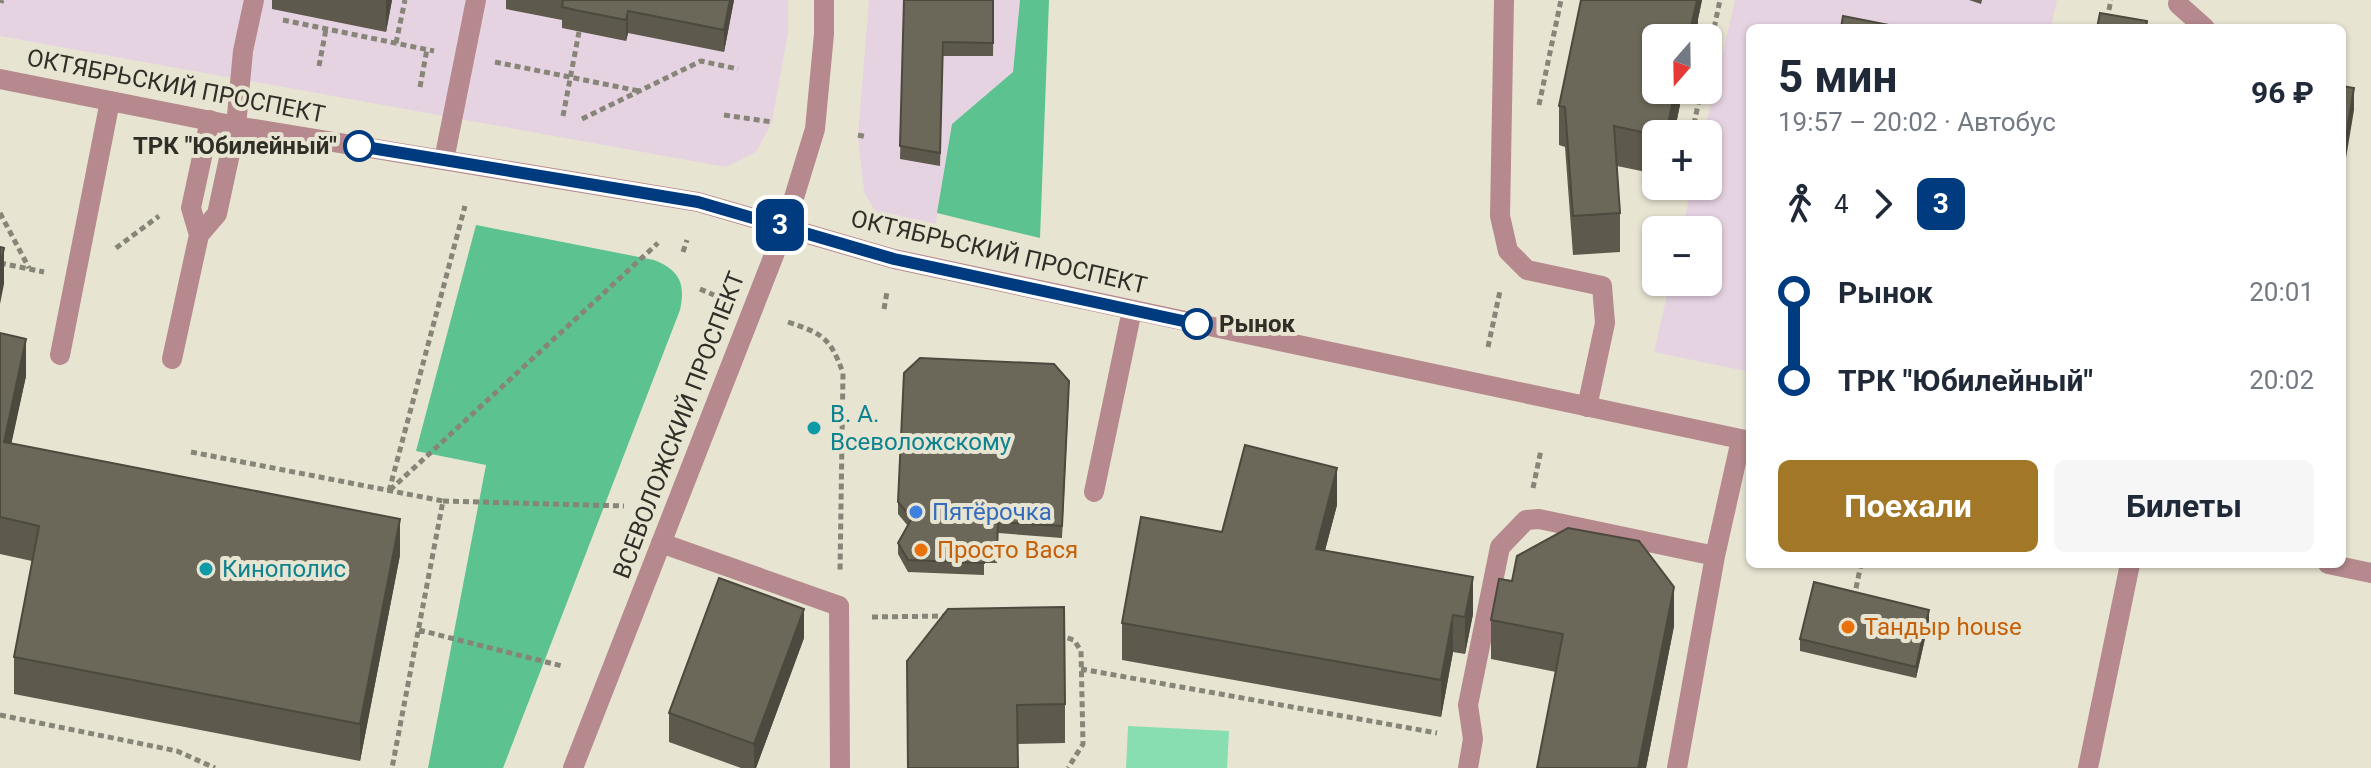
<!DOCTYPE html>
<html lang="ru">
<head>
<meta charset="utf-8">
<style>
	:root { --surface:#fff; --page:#f6f6f7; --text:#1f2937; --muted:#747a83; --accent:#a27727 }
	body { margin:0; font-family:Roboto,sans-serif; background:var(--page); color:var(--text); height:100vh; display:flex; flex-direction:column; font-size:30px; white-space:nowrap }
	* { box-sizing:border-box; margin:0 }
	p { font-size:26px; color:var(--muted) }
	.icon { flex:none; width:44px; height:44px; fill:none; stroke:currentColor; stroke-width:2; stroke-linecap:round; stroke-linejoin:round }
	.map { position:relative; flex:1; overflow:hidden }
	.sheet { position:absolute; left:1746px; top:24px; width:600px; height:544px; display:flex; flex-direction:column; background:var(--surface); border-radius:12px; box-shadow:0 2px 6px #0004 }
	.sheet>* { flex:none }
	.badge { padding:0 16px; border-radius:12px; font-size:28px; line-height:52px }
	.needle { width:52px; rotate:200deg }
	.fabs { position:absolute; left:1642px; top:24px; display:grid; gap:16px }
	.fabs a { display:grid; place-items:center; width:80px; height:80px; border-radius:12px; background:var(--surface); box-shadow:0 2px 6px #0004; font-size:40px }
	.map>.badge { position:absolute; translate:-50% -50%; box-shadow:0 0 0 4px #fff }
	.legs { display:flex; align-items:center; gap:12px; height:88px; padding:0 32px; font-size:26px }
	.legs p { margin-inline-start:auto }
	.head { display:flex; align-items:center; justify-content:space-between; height:136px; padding:0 32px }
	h1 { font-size:44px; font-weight:700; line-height:60px }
	.cta { display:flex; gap:16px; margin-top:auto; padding:16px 32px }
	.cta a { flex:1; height:92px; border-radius:12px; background:var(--accent); color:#fff; font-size:32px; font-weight:700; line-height:92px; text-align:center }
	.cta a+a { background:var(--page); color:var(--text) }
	ul { padding:0 32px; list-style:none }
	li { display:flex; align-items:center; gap:28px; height:88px; font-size:30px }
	li i { display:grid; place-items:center; width:12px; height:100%; margin:0 10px; background:currentColor }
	li i::after { content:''; width:20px; height:20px; margin:-10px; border:6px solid; border-radius:50%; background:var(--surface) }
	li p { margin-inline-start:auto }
	li:first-child i { background:linear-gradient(#0000 50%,currentColor 0) }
	li:last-child i { background:linear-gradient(currentColor 50%,#0000 0) }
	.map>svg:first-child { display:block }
	.commercial { fill:#e6d3e2 }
	.green { fill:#89deb1 }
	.forest { fill:#5cc290 }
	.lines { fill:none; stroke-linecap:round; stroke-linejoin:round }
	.path { stroke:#878478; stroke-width:5; stroke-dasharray:6 4; stroke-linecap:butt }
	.service { stroke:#b5898d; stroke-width:20 }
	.pedestrian { stroke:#b5898d; stroke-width:20 }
	.minor { stroke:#b5898d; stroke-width:20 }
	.tertiary { stroke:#b5898d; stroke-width:20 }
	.wall { fill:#5d594d }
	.shaded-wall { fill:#4c493e }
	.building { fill:#6c6859; stroke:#4c493e; stroke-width:2 }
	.line-1-casing { stroke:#fff; stroke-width:18 }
	.line-1 { stroke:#003b80; stroke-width:12 }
	.stop-1-dot { fill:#fff; stroke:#003b80; stroke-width:4 }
	.culture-dot { fill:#0f9aa8; stroke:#e8e4d2; stroke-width:3 }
	.shop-dot { fill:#3f7fe0; stroke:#e8e4d2; stroke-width:3 }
	.food-dot { fill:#e8710a; stroke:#e8e4d2; stroke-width:3 }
	.labels { text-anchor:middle; stroke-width:8; stroke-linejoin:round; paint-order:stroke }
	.street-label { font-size:24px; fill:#2f2e27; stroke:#e8e4d2 }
	.stop-label { font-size:24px; font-weight:bold; fill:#2f2e27; stroke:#e8e4d2; text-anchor:end }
	.culture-label { font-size:24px; fill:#0d838f; stroke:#e8e4d2; text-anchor:start }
	.shop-label { font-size:24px; fill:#366cbe; stroke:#e8e4d2; text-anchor:start }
	.food-label { font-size:24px; fill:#c56008; stroke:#e8e4d2; text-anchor:start }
</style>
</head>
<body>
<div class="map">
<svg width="2371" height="768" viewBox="0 0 2371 768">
	<rect width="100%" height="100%" fill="#e8e4d2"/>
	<path class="commercial" d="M0 0H788V32L772 122 756 152 726 167 0 36Z
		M869 0H1020L1013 72 952 124 933 241 899 232 877 215 864 192 858 136Z
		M1735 0H2057L2051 28H1750V372L1654 352 1670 282H1708V230H1682L1692 186H1708V134H1704Z"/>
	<path class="green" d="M1128 726 1229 731 1227 768H1126Z"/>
	<path class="forest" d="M1020 0H1049L1040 238 937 213 952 124 1013 72Z
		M476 225 654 260C679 270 686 283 680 310L503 768H428L486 465 416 451Z"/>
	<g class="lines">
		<path class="path" d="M1 3 2 0
			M283 20 434 51
			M2102 28 2106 24 2111 0
			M396 43 405 0
			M1708 57 1720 0
			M495 62 639 91
			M319 66 326 29
			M420 87 427 49
			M1539 105 1561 0
			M724 115 772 122
			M563 116 579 32
			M582 119 701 61 738 69
			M1692 134 1701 90
			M858 135 867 137
			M0 213 29 268
			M116 248 159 216
			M683 252 687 240
			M0 263 44 272
			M700 289 714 295
			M884 309 887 292
			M788 322C823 334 830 337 843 373L840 573
			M1488 347 1500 291
			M191 452 443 501 392 768
			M1533 488 1541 450
			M390 490 658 243
			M389 491 465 206
			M443 501 624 506
			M1854 598 1861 564
			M872 617 946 616
			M419 630 562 666
			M1058 635 1074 640 1081 651 1083 744 1068 768
			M1081 669 1437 733
			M0 715 177 751 215 768"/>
		<path class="service" d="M1504 0 1500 216 1508 251 1527 270 1602 286 1605 323 1587 407
			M2178 4 2205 28
			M444 160 476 0
			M199 235 217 214 236 126 243 51 254 0
			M60 355 110 101
			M172 359 199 235 191 208 210 120
			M1094 492 1132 310
			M661 543 839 606
			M1468 768 1473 739 1468 705 1500 547 1526 520 1539 519 1715 556 1741 440
			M1677 768 1715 556"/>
		<path class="pedestrian" d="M839 606 840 768"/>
		<path class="minor" d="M2088 768 2130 564"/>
		<path class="tertiary" d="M0 79 236 126 698 202 894 259 1750 441
			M2328 564 2371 573
			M573 768 785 227 815 129 824 34V0"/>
	</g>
	<path class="wall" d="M272 0H392L386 32 272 9Z
		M506 0H734L724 52 628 33 626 41 562 28V20L506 9Z
		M904 0H994L993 56H943L940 166 900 159Z
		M1581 0H1702L1698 19 1697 38H1656V90H1683L1674 134H1656V174L1617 166 1620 213V252L1573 255 1565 147 1559 145V106Z
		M1969 0H1982L1981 4Z
		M1750 257V299L1747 298V273Z
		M0 333 26 376 11 443 400 555 360 761 14 694V657L32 561 0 554Z
		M1069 393 1062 538 998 533 997 563H984V575L908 572 898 554V543L908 526 898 514V502Z
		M1337 505 1325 550 1473 614 1465 654 1453 652 1441 717 1122 660V623L1222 532Z
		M1512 581 1674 626 1646 768H1537L1556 672 1491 659V620Z
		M1929 621 1916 678 1800 651V639Z
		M804 638 756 768H741L669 742V713Z
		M907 661 1065 704V743L1017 744 1018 768H908Z"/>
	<path class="shaded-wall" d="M386 0H392L386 32Z
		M730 0H734L724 52V30Z
		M1695 0H1702L1698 19V34L1697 38H1689Z
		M628 11V33L626 41V20Z
		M2354 88V110L2342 182V160Z
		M1675 90H1683L1674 134H1666Z
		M4 248V284L0 304V267Z
		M26 339V376L4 478V442Z
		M1337 468V505L1316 585V549Z
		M400 519V555L360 761V724Z
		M1473 577V614L1465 654V617Z
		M1674 587V626L1646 768H1638Z
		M804 609V638L756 768H754V744Z
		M1929 610V621L1916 678V667Z
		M1453 615V652L1441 717V680Z"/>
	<path class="building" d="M563 0H730L724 30 628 11 626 20 580 11 562 7Z
		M904 0H993V43L943 42 940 153 900 146Z
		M1581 0H1697L1689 36H1686L1685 38H1656V90H1675L1666 134 1656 135 1614 126 1620 213 1573 216 1565 107 1559 106Z
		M2100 13 2147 21 2146 28H2097Z
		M1843 16 1904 28H1841Z
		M2342 86 2354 88 2342 160Z
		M0 247 4 248 0 267Z
		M1750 257V273H1747Z
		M0 333 26 339 4 442 400 519 360 724 14 657 39 526 0 517Z
		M920 358 1054 364 1069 381 1062 526 998 522 997 552 984 551V563L908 560 898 543 912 518 898 502 904 373Z
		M1245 445 1337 468 1316 549 1473 577 1465 617 1453 615 1441 680 1122 623 1141 517 1222 532Z
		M1568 528 1639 541 1674 587 1638 768H1537L1563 634 1491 620 1499 579 1512 581 1517 556Z
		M719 578 804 609 754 744 669 713Z
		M1814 582 1929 610 1916 667 1800 639Z
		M1064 607 1065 704 1017 705 1018 768H908L907 661 948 609Z"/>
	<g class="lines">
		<defs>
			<path id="line-1" d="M359 146 698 202 894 259 1197 324"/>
		</defs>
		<use href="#line-1" class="line-1-casing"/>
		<use href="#line-1" class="line-1"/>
	</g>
	<g class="stop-1-dot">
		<circle cx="359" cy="146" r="14"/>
		<circle cx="1197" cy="324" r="14"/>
	</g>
	<g class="culture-dot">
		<circle cx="814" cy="428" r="8"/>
		<circle cx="206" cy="569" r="8"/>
	</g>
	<circle class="shop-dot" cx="916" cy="512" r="8"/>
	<g class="food-dot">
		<circle cx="921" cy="550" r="8"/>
		<circle cx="1848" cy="627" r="8"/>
	</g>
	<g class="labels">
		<g class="street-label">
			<text transform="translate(176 86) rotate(11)" y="8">ОКТЯБРЬСКИЙ ПРОСПЕКТ</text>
			<text transform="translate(999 252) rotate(13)" y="8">ОКТЯБРЬСКИЙ ПРОСПЕКТ</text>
			<text transform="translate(679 425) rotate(-69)" y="8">ВСЕВОЛОЖСКИЙ ПРОСПЕКТ</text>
		</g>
		<g class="stop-label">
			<text x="337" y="154">ТРК "Юбилейный"</text>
			<text x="1219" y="332" text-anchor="start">Рынок</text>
		</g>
		<g class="culture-label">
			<text x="830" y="422">В. А.<tspan x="830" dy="28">Всеволожскому</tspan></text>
			<text x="222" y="577">Кинополис</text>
		</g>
		<g class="shop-label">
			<text x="932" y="520">Пятёрочка</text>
		</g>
		<g class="food-label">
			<text x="937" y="558">Просто Вася</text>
			<text x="1864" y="635">Тандыр house</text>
		</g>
	</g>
</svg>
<div class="fabs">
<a><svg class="needle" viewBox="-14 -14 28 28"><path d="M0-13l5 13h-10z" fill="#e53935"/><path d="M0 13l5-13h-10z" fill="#747a83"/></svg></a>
<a>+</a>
<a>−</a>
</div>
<b class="badge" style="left:780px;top:225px;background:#003b80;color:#fff">3</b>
<section class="sheet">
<div class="head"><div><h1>5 мин</h1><p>19:57 – 20:02 · Автобус</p></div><b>96 ₽</b></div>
<div class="legs"><svg class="icon" aria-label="walk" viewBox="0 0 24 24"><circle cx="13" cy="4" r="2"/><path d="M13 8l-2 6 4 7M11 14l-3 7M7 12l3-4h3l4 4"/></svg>4<svg class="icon" aria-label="forward" viewBox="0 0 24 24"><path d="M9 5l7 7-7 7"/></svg><b class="badge" style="background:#003b80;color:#fff">3</b></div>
<ul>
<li><i style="color:#003b80"></i><b>Рынок</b><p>20:01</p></li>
<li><i style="color:#003b80"></i><b>ТРК &quot;Юбилейный&quot;</b><p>20:02</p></li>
</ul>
<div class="cta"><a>Поехали</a><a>Билеты</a></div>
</section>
</div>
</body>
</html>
